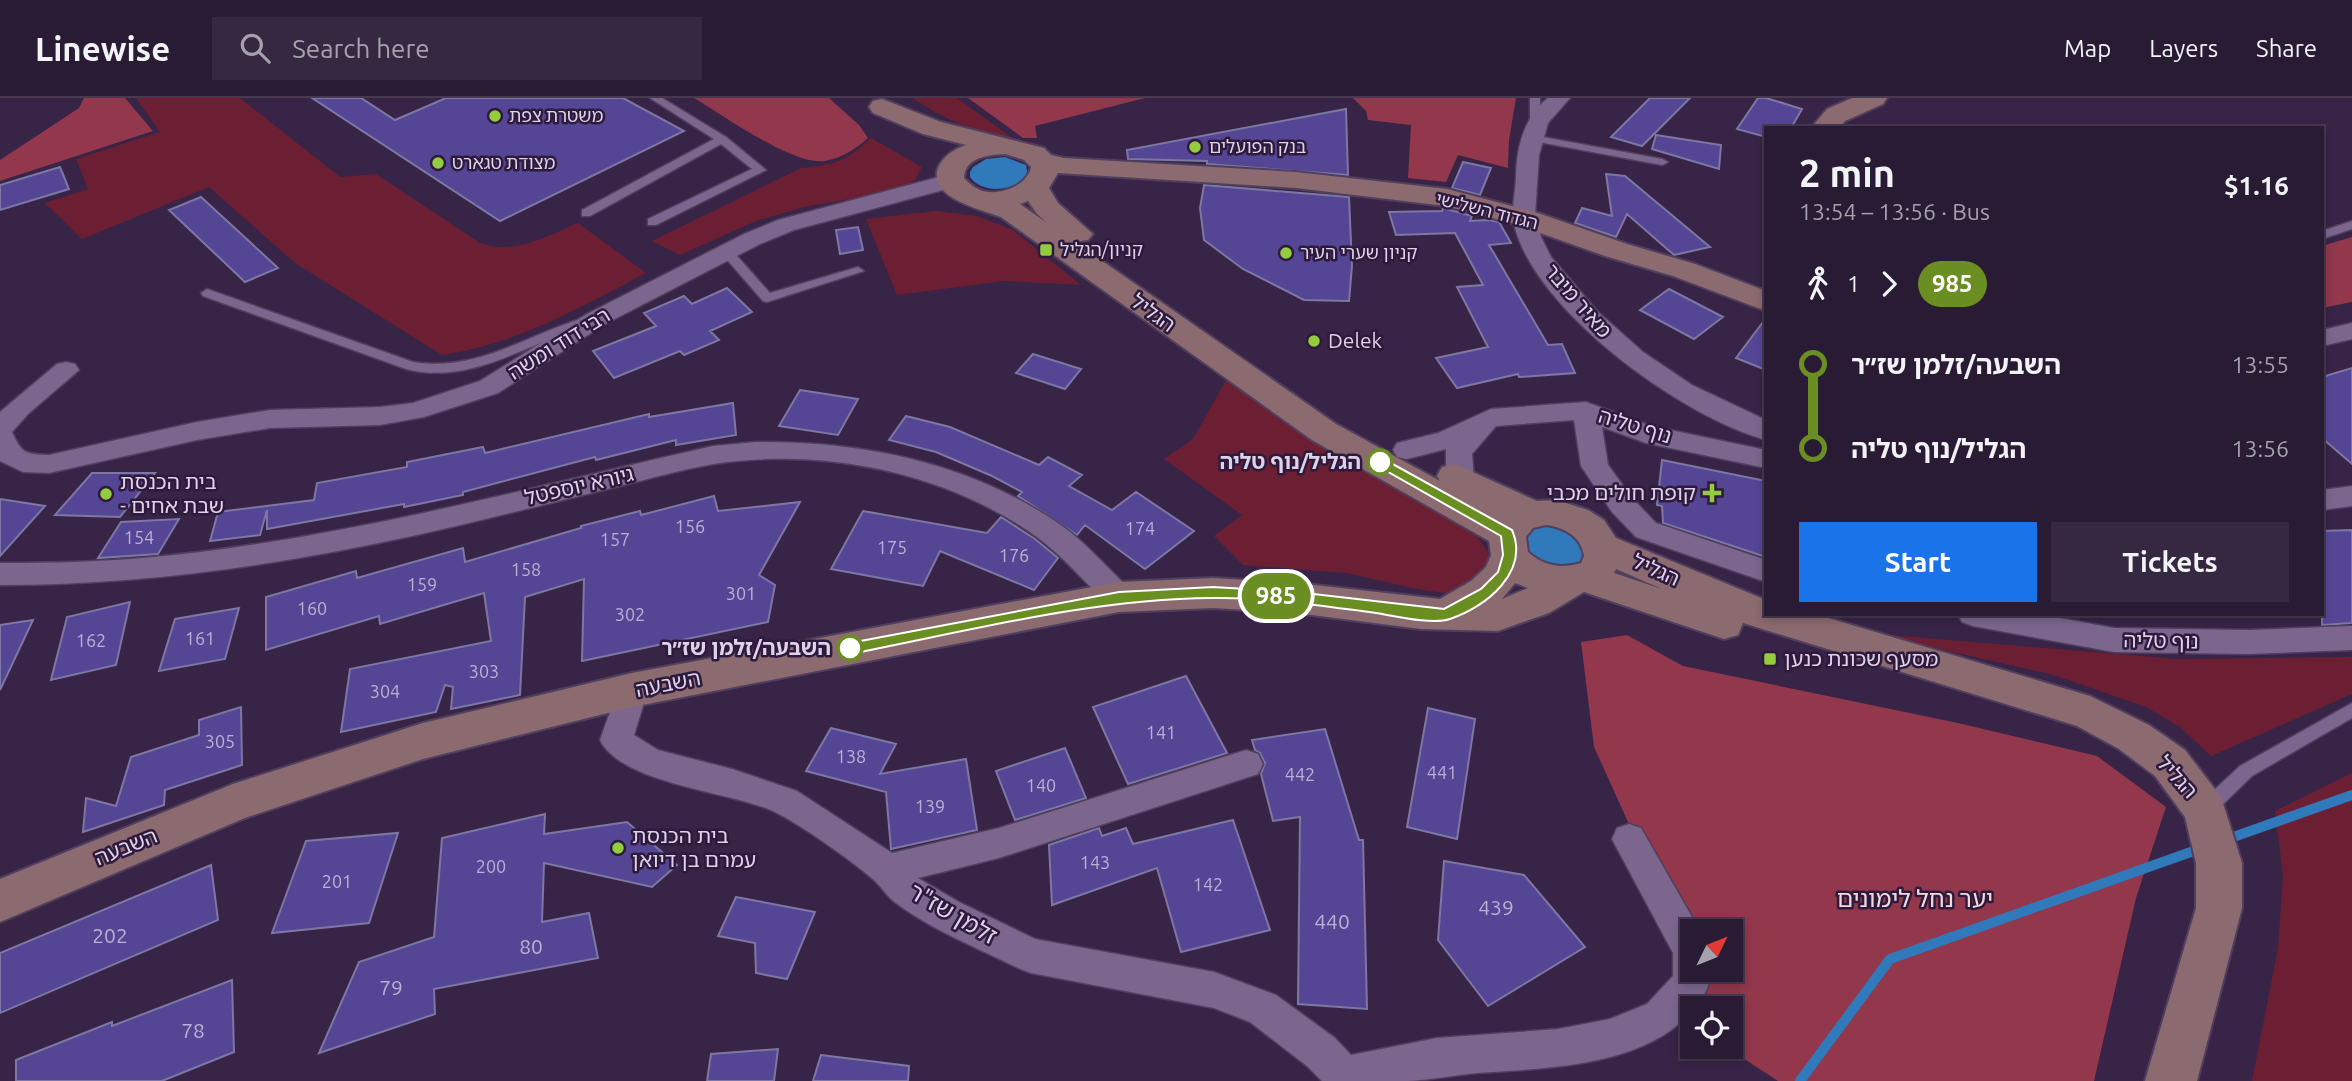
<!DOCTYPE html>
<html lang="en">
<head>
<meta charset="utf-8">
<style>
	:root { --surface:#2a1b35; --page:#362841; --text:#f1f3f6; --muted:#a5a1ad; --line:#463950; --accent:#1a73e8 }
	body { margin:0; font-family:Ubuntu,"Noto Sans Hebrew",sans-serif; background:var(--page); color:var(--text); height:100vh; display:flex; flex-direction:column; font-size:26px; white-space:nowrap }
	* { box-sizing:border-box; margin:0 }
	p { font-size:23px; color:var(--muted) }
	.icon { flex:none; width:38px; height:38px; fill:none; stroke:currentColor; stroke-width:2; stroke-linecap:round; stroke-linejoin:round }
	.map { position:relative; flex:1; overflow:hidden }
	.panel { position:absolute; left:1764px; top:28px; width:560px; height:490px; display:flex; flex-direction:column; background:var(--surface); border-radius:0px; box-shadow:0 4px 10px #0003,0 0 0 2px var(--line) }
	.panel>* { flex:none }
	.badge { padding:0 14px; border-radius:23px; font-size:24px; line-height:46px }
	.needle { width:46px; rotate:47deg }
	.fabs { position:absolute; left:1680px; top:821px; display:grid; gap:14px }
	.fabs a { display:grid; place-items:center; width:63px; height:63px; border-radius:0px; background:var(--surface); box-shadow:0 4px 10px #0003,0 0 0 2px var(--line); font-size:35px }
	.map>.badge { position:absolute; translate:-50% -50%; box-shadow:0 0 0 4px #fff }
	.legs { display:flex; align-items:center; gap:10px; height:77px; padding:0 35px; font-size:23px }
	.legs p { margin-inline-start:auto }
	.headline { display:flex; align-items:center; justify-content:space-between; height:119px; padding:0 35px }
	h1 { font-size:38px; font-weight:600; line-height:52px }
	.button { display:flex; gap:14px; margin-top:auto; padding:14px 35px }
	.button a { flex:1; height:80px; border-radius:0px; background:var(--accent); color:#fff; font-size:28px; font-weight:600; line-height:80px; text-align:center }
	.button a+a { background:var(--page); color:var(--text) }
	ul { padding:0 35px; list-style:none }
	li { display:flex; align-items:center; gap:24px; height:84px; font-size:26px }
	li i { display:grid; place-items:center; width:10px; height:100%; margin:0 9px; background:currentColor }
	li i::after { content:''; width:18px; height:18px; margin:-9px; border:5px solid; border-radius:50%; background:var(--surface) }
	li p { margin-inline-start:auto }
	li:first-child i { background:linear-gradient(#0000 50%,currentColor 0) }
	li:last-child i { background:linear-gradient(currentColor 50%,#0000 0) }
	header { display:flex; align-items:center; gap:42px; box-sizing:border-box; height:98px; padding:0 35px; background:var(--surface); border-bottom:2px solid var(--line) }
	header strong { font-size:33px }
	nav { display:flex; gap:38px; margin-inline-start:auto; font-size:24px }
	.search { width:490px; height:63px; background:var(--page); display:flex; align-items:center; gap:18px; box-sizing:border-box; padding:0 24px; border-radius:0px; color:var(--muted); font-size:26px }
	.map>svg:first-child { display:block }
	.green { fill:#6c1f33 }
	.forest { fill:#92374c }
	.water { fill:#3079ba }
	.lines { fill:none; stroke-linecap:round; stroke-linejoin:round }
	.stream { stroke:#3079ba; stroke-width:10 }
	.building { fill:#554695; stroke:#7c77a3; stroke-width:2 }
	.lane-casing { stroke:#513f5e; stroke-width:3 }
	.street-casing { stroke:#513f5e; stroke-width:3 }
	.secondary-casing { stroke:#513f5e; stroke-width:4 }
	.lane { fill:#7c668e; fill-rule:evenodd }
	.street { fill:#7c668e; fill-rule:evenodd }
	.secondary { fill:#8b6a70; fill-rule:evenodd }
	.line-1 { fill:#6b8e23; stroke:#fff; stroke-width:2 }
	.poi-dot { fill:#93cc3d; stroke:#2e1a3c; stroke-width:2.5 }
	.stop-1-dot { fill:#fff; stroke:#6b8e23; stroke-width:3.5 }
	.labels { text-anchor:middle; stroke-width:5; stroke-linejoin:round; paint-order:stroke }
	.far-poi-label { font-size:18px; fill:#ded2e9; stroke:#2e1a3c; text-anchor:start }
	.far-street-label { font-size:18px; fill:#ded2e9; stroke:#2e1a3c }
	.number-label { font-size:18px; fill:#bcafd4 }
	.street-label { font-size:21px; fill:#ded2e9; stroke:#2e1a3c }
	.poi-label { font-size:21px; fill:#ded2e9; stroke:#2e1a3c; text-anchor:start }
	.stop-label { font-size:21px; font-weight:bold; fill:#ded2e9; stroke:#2e1a3c; text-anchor:end }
	.near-number-label { font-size:21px; fill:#bcafd4 }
	.near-park-label { font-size:24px; fill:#f3d8db; stroke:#2e1a3c }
	.near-street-label { font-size:24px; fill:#ded2e9; stroke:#2e1a3c }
</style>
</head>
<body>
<header>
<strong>Linewise</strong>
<div class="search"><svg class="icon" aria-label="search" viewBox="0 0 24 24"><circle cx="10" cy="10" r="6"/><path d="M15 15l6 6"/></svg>Search here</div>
<nav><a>Map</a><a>Layers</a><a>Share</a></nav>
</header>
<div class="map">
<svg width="2352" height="983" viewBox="0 0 2352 983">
	<rect width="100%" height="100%" fill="#382447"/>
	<path class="green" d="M136 0H240L340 79 376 76 480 145C515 157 545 139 578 125L646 175C582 209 514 247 442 257L295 165 209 89 82 141 45 105 88 91 76 61 160 34Z
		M913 0H957L1015 42C975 34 946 23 913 0Z
		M871 40 922 69 915 82 900 92 804 109 756 123 680 157 652 143 801 70C833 68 848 62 871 40Z
		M936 113 977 118 1013 132 1081 187 1004 183 897 197 866 121Z
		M1229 277 1470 428 1492 461 1482 478 1459 497 1417 491 1347 475 1243 467 1214 438 1242 417 1164 361 1193 341Z
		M1874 536 2179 561 2352 559V596L2211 658 2180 629 2146 609 2054 577Z
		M2352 675V983H2252L2278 850 2283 777 2275 713Z"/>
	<path class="forest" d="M84 0H125L153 33 0 83V62L79 10Z
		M694 0H829L859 27 868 40C856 51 842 60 825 63 793 68 723 17 694 0Z
		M968 0H1145L1035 28 1037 40H1023Z
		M1353 0H1516L1509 42 1508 70 1458 57 1446 84 1408 80 1411 27 1368 22 1366 13Z
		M2352 139V204L2322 210V148Z
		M1627 537 1683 568 1958 625 2097 658 2166 709 2136 800 2094 983H1778L1726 949 1731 948V910H1713L1695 872H1731V833H1692V865L1594 649 1581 544Z"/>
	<path class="water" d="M1005 59 1026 67 1028 78C1014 93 983 97 970 79V74L973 69 986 61Z
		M1565 424 1594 465 1538 474 1517 440 1530 426Z"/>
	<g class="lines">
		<path class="stream" d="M2225 742 2352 697
			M1800 983 1890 861 2202 750"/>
	</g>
	<path class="building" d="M312 0H361L395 22 446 0H623L684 33 500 123Z
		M1650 0H1690L1642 48 1611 39Z
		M1758 0H1766L1802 11 1791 30H1766V39L1737 31Z
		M1346 11 1348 77 1207 66V63L1128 61 1127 52Z
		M1656 37 1721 47 1719 71 1652 51Z
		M1463 64 1491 70 1480 97 1452 90Z
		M60 69 69 91 0 112V87Z
		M1606 76 1625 78 1710 149 1674 157 1627 116 1616 139 1575 125 1582 110 1612 118Z
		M1204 87 1349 99 1352 168 1349 203 1304 202 1243 171 1204 142 1200 110Z
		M201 99 278 170 245 184 169 112Z
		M1443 110 1472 118 1470 123 1488 122 1499 124 1511 145 1489 147 1548 247 1562 246 1575 275 1519 279 1518 276 1457 290 1436 260 1488 249 1457 189 1483 187 1455 135 1396 137 1389 114 1442 113Z
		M858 129 863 152 840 156 836 132Z
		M727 190 752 214 710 233 719 242 684 257 680 253 614 280 593 253 656 228 644 215 684 198 692 206Z
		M1669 191 1723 219 1694 241 1640 212Z
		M1766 220V272L1736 260Z
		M1033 256 1081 271 1065 291 1016 275Z
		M2352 270V366L2322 340V279Z
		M800 292 858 301 838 337 779 328Z
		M733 305 736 337 676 347V342L596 362 595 359 463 394V397L404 409V406L267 431V412L260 437 210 443 218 414 314 402 317 385 407 369V364L483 349 485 355 649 316V319Z
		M906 318 950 329 1039 367 1048 359 1082 377 1069 388 1112 412 1136 394 1194 433 1145 471 1085 427 1077 437 1018 398 1022 394 992 378 936 354 889 342Z
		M1662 362 1766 383V459L1663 425 1662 408 1657 407Z
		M92 375H155L120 419 55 417Z
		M714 398 718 413 800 404 759 477 775 487 768 524 582 563 584 481 525 499 520 597 451 611 453 589 445 587 436 614 341 634 350 571 491 543 484 495 380 526 379 518 266 552V499L356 473 357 480 463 450 465 464 581 430V428L640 413 641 417Z
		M0 401 45 408 0 458Z
		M863 413 987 435 1001 419 1035 441 1058 460 1034 492 940 453 923 488 831 471Z
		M179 421 158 456 98 460 121 424Z
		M2352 432V525L2322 527V433Z
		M130 504 116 567 51 582 67 519Z
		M239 510 225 561 159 573 175 521Z
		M33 522 0 592V527Z
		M1186 578 1227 655 1128 686 1093 609Z
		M241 609 242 667 165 692 164 707 83 734 86 700 116 708 131 659 199 637V622Z
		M1428 610 1475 621 1457 741 1407 729Z
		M831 630 896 646 880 676 966 661 977 732 891 751 886 694 806 673Z
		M1325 631 1359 742H1363L1367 911 1298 906 1300 719 1273 723 1261 676 1265 665 1260 655 1255 652 1252 642Z
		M1065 650 1086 700 1015 722 996 673Z
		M545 716 544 736 627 724 677 767 652 789 544 765 542 824 589 815 598 860 434 891 435 916 319 955 359 864 434 839 442 740Z
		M1233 722 1270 832 1181 854 1157 770 1052 807 1049 747 1099 730 1102 738 1126 730 1133 746Z
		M398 735 369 825 272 835 306 743Z
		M1444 763 1524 777 1585 849 1488 908 1438 842Z
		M211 767 218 822 0 915V855Z
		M736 799 815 814 787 881 756 875 755 845 718 838Z
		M232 882 234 954 162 983H16V962L112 924V928Z
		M778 951 774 983H707L711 956Z
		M821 957 909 968 908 983H813Z"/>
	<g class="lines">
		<defs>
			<path id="lane" d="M650 0H662L726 39 766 72 656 127H648V121L752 71 721 46 590 118H582V112L714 41Z
				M1530 0H1540V29L1535 32 1530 29Z
				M1532 37 1662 61 1668 64 1662 67 1528 42 1526 40Z
				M2352 123V131L2322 141V133Z
				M726 149 730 150 770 195 858 169 864 173 767 204 763 203 722 156 720 153Z
				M207 191 413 264C475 274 524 239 580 221L585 220 591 224C583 231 568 234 557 238 508 258 460 285 406 271L203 198 201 195Z
				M2352 605V620L2252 678 2211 718 2205 720 2199 718 2196 712 2199 706 2240 668Z"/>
			<path id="street" d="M1548 0H1570L1548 25 1539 57 1535 117 1541 139 1551 159 1597 213 1643 254 1692 287 1766 322V342C1683 319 1539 216 1515 130 1510 111 1516 95 1516 77 1517 48 1524 19 1548 0Z
				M950 76 958 78 961 83 958 88 794 132 760 146 605 226 498 295 424 319 380 327 270 330 197 342 49 375 23 374 0 363V314L57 266 66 264 75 266 79 272 28 316 12 334C22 356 25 356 49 357L197 324 270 312 380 309 413 305 480 283 587 216 744 136 778 122Z
				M2352 225V241L2322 248V232Z
				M1586 304 1651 328 1766 352V370L1646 345 1602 329 1608 367 1632 400 1656 425 1766 462V484L1636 439 1612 414 1581 368 1574 322 1496 328 1472 356 1474 381 1470 388 1460 391 1450 388 1446 381V351L1407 361 1397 359 1393 352 1397 345 1438 335 1491 311Z
				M756 344C861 343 966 364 1055 423 1083 441 1105 468 1130 491L1134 499 1130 507 1119 510 1108 507C1085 484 1063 458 1037 439 946 374 822 349 713 366 680 372 648 381 616 389 550 405 484 422 417 437 279 467 142 487 0 487V465C51 465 102 464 153 459 343 441 528 390 713 348Z
				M2352 388V408L2322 412V392Z
				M1958 516H2038L2114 530 2249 532 2352 528V552L2249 556 2114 554 1973 528 1962 524Z
				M632 579 643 583 648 592 634 637 658 652 732 671 797 693 892 755 999 730 1246 652 1258 656 1263 666 1258 676 999 760 918 780 959 804 1035 841 1214 874 1276 897 1335 940 1351 957 1437 940 1558 931 1610 921 1647 906 1673 878V855L1612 741 1617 730 1629 726 1641 730 1700 833H1692V872H1710C1711 888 1705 896 1695 909 1649 969 1547 970 1477 975 1454 977 1431 982 1408 983 1379 983 1351 983 1322 983L1307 968 1250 924 1214 910 1031 875 1018 870C978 850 932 832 896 805 887 799 882 789 874 782 848 760 803 728 773 713 728 693 622 686 600 642L621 583Z"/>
			<path id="secondary" d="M1852 0H1887L1883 6 1845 23 1839 30H1811L1827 11Z
				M882 1 941 24 1044 50 1051 57 1064 60 1296 74 1447 91 1535 114 1627 146 1695 166 1766 193V213L1673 178 1605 158 1515 126 1446 108 1296 90 1058 75 1049 90 1058 105 1093 136 1088 142 1075 144 1336 326 1440 383 1437 378 1442 369 1455 366 1537 403 1556 402 1588 412 1604 422 1616 440 1766 502V516H1815L2090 598 2149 627 2185 652 2221 699 2242 765V810L2197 983H2145L2196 810V765L2185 719 2155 678 2119 651 2077 628 1743 525 1738 537 1724 541 1584 494 1549 515 1498 533 1421 531 1296 515 1213 510 1119 514 632 609 423 661 245 720 0 824V781L233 686 423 625 632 575 1119 484 1213 480 1296 485 1440 501 1471 483 1486 469 1491 457 1489 443 1312 342 1001 119C980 111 922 98 940 66 946 56 955 51 966 47L923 36 873 15 869 9 873 3ZM1005 56 1024 62 1031 69C1027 89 996 100 978 91 973 89 968 84 964 80 965 59 988 57 1005 56ZM1028 103 1037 116 1047 125 1020 106ZM1546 427C1565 430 1581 438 1584 458L1581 465C1560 471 1544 468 1528 454L1526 439 1533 430ZM1616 471 1662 491 1614 475ZM1515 485 1528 490 1502 501Z"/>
		</defs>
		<use href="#lane" class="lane-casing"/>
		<use href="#street" class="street-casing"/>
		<use href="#secondary" class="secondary-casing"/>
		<use href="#lane" class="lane"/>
		<use href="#street" class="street"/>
		<use href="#secondary" class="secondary"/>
	</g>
	<path class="line-1" d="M1380 359 1512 432C1530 474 1486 509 1450 521 1432 527 1395 518 1376 515 1322 508 1267 499 1212 500 1090 501 969 533 850 556L843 550 850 545 1119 494 1213 489 1296 494 1444 511 1481 491 1498 474 1503 457 1501 438 1376 367 1374 364Z"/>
	<g class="poi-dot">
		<circle cx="495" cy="18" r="7"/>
		<circle cx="1195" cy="49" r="7"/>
		<circle cx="438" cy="65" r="7"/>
		<rect x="1039" y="145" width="14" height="14" rx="3.5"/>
		<circle cx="1286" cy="155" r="7"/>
		<circle cx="1314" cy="243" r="7"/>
		<path d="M1708.5 384.5h7v7h7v7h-7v7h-7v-7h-7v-7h7z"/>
		<circle cx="106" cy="396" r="7"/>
		<rect x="1763" y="554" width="14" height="14" rx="3.5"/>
		<circle cx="618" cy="750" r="7"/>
	</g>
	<g class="stop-1-dot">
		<circle cx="1380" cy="364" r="12"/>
		<circle cx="850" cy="550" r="12"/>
	</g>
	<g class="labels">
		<g class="far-poi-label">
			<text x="509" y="24">משטרת צפת</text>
			<text x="1209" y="55">בנק הפועלים</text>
			<text x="452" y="71">מצודת טגארט</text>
			<text x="1060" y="158">קניון/הגליל</text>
			<text x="1300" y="161">קניון שערי העיר</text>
		</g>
		<g class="far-street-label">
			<text transform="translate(1487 113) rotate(14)" y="6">הגדוד השלישי</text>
		</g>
		<g class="number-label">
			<text x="690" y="435">156</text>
			<text x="1140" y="437">174</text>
			<text x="139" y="446">154</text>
			<text x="615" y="448">157</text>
			<text x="892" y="456">175</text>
			<text x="1014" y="464">176</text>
			<text x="526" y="478">158</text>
			<text x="422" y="493">159</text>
			<text x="741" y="502">301</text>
			<text x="312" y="517">160</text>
			<text x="630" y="523">302</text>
			<text x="200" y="547">161</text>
			<text x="91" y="549">162</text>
			<text x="484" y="580">303</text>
			<text x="385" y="600">304</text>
			<text x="1161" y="641">141</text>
			<text x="220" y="650">305</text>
			<text x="851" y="665">138</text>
			<text x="1442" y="681">441</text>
			<text x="1300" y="683">442</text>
			<text x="1041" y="694">140</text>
			<text x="930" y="715">139</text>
			<text x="1095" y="771">143</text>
			<text x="491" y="775">200</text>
			<text x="337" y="790">201</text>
			<text x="1208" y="793">142</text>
		</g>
		<g class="street-label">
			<text transform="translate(1578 203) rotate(49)" y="7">מאיר מיבר</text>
			<text transform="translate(1153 215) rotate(36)" y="7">הגליל</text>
			<text transform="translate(559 246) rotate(-32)" y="7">רבי דוד ומשה</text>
			<text transform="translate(1635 328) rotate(17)" y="7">נוף טליה</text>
			<text transform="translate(579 388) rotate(-13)" y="7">גיורא יוספטל</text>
			<text transform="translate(1656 472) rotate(24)" y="7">הגליל</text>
			<text transform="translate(2161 543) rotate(1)" y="7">נוף טליה</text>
			<text transform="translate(668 586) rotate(-11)" y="7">השבעה</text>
			<text transform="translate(2177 679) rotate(48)" y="7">הגליל</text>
			<text transform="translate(126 749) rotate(-22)" y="7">השבעה</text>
		</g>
		<g class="poi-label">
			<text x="1328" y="250">Delek</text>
			<text x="120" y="391">בית הכנסת<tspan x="120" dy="24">- שבת אחים</tspan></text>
			<text x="1696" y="402" text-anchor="end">קופת חולים מכבי</text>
			<text x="1784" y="568">מסעף שכונת כנען</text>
			<text x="632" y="745">בית הכנסת<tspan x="632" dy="24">עמרם בן דיואן</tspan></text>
		</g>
		<g class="stop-label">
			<text x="1361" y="371">הגליל/נוף טליה</text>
			<text x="831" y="557">השבעה/זלמן שז״ר</text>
		</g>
		<g class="near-number-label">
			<text x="1496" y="817">439</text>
			<text x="1332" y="831">440</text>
			<text x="110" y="845">202</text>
			<text x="531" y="856">80</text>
			<text x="391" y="897">79</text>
			<text x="193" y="940">78</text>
		</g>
		<g class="near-park-label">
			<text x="1915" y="809">יער נחל לימונים</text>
		</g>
		<g class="near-street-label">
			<text transform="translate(953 816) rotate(30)" y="8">זלמן שז"ר</text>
		</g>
	</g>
</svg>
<div class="fabs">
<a><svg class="needle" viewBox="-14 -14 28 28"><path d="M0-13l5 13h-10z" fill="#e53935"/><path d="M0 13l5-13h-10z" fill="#a5a1ad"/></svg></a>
<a><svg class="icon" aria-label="locate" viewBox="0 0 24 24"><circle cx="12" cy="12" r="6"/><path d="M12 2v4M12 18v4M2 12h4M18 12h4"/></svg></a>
</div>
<b class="badge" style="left:1276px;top:498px;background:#6b8e23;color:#fff">985</b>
<section class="panel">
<div class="headline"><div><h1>2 min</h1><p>13:54 – 13:56 · Bus</p></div><b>$1.16</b></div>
<div class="legs"><svg class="icon" aria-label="walk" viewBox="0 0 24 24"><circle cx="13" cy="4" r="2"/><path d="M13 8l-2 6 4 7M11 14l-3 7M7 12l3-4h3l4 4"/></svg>1<svg class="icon" aria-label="forward" viewBox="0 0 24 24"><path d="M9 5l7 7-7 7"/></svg><b class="badge" style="background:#6b8e23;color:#fff">985</b></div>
<ul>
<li><i style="color:#6b8e23"></i><b>השבעה/זלמן שז״ר</b><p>13:55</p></li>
<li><i style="color:#6b8e23"></i><b>הגליל/נוף טליה</b><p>13:56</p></li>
</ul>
<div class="button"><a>Start</a><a>Tickets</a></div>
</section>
</div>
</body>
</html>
